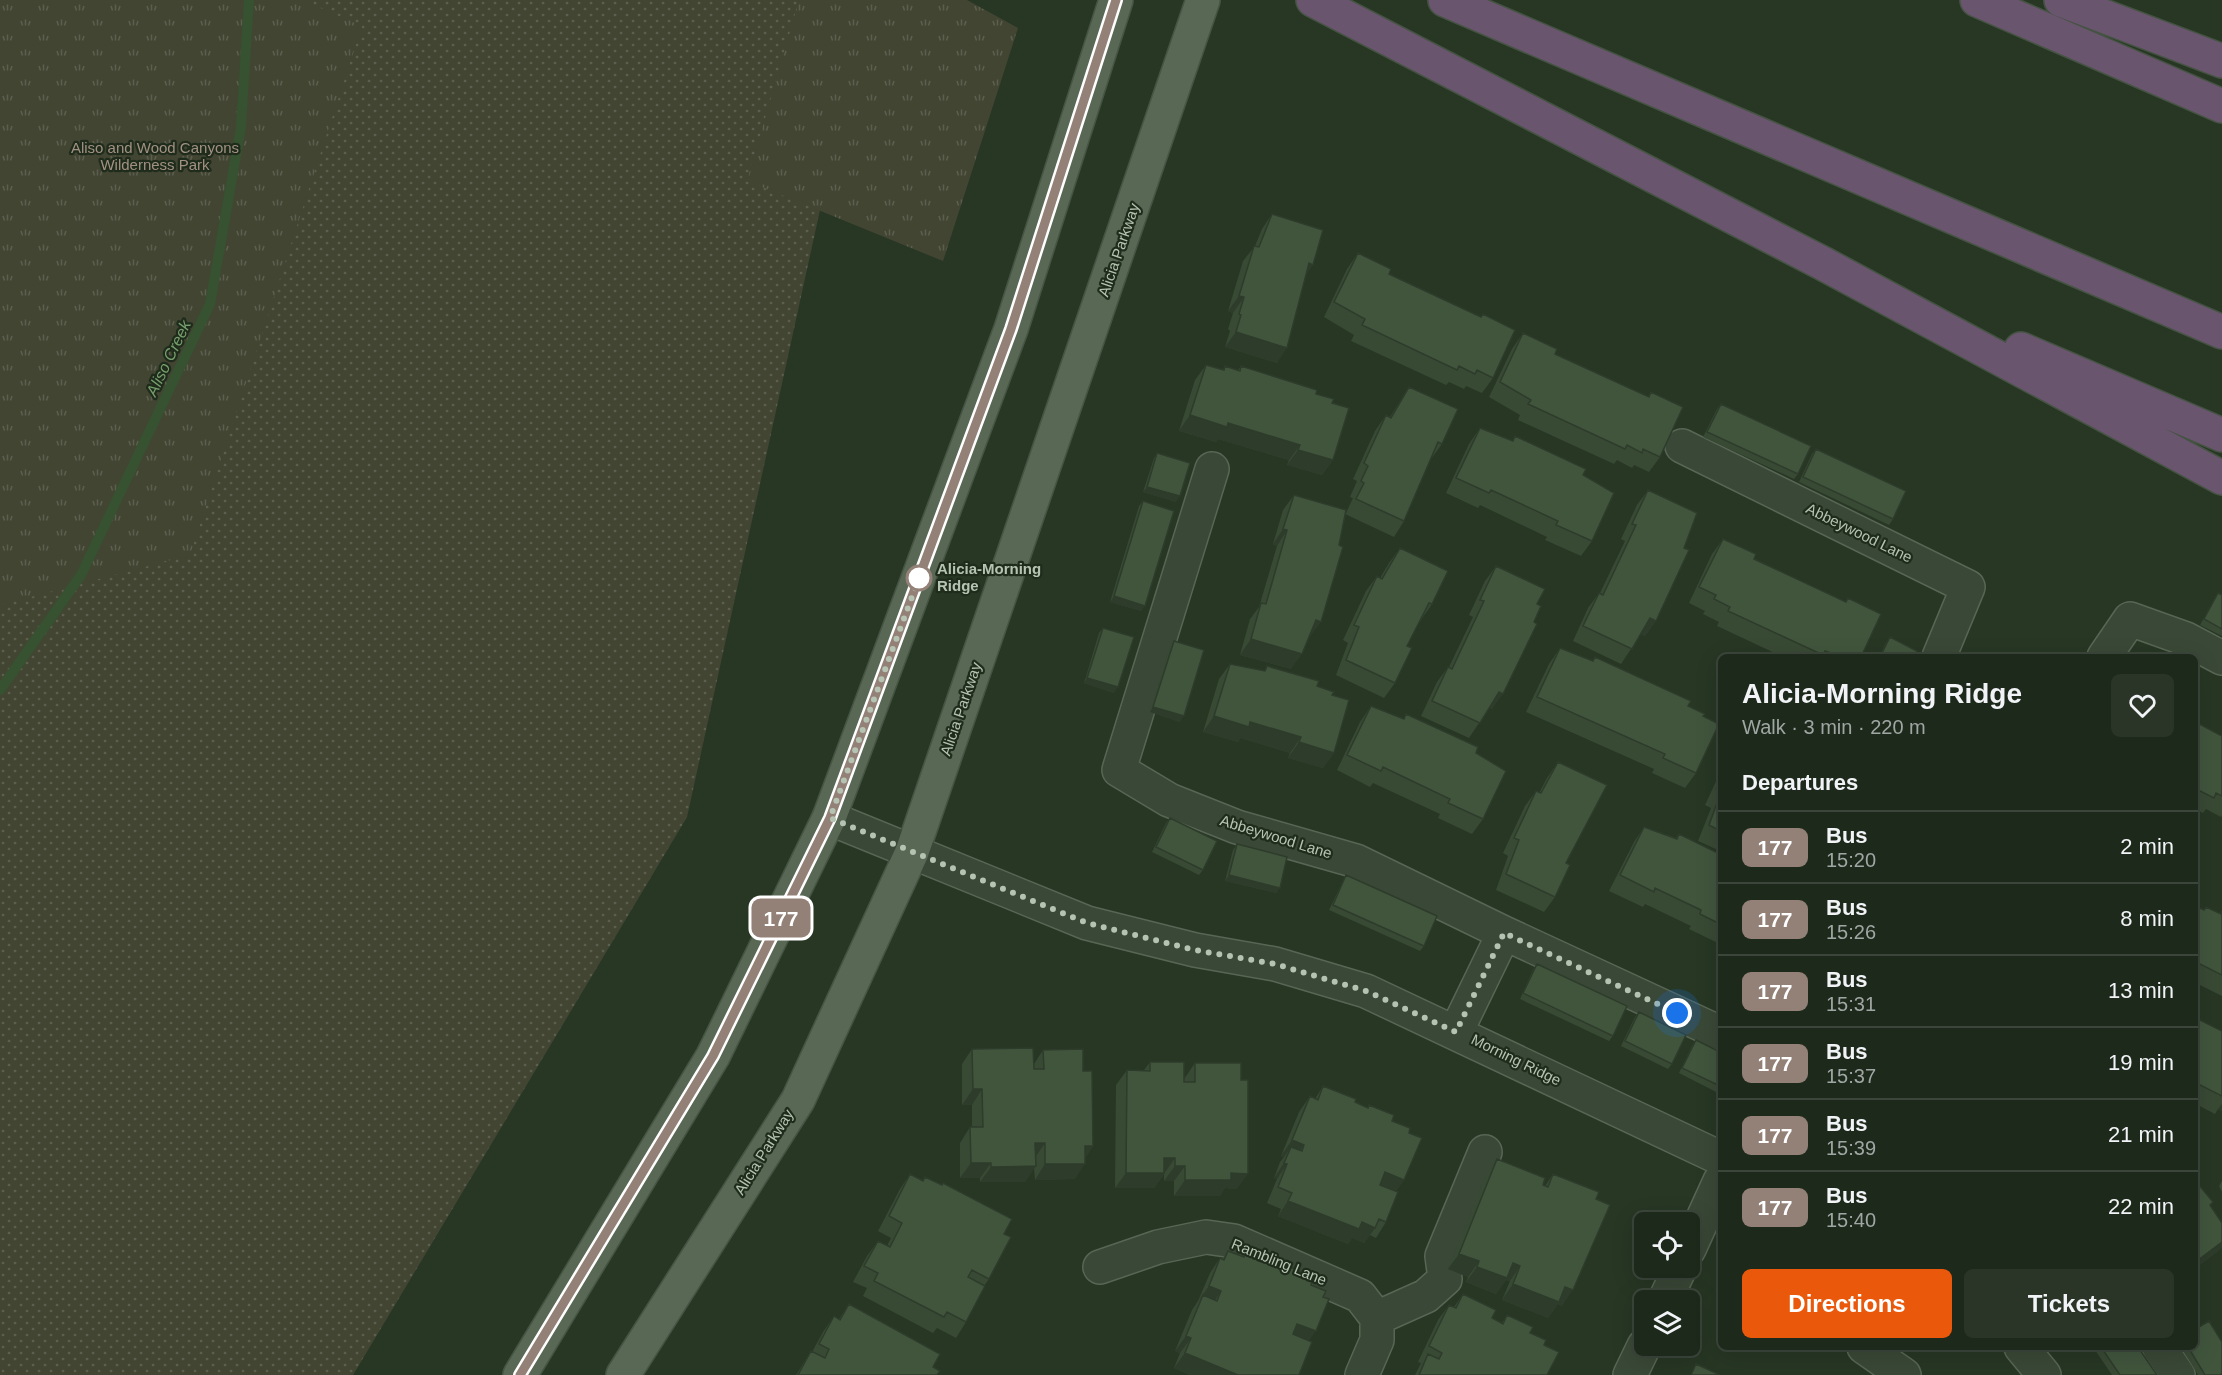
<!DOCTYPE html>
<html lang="en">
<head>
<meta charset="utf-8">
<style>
	:root { --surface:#1d291b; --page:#2a3528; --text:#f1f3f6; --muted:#a0a6a3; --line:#3b453a; --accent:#ea580c }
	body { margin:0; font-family:Helvetica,sans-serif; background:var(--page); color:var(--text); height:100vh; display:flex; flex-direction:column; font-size:22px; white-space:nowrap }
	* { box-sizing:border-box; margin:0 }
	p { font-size:20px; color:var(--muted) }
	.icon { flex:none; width:33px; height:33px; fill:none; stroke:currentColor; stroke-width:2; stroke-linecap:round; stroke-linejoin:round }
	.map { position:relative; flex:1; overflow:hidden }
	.panel { position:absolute; left:1718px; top:654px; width:480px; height:696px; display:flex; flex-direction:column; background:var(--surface); border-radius:9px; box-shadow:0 6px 24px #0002,0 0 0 2px var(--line) }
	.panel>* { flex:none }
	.badge { padding:0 12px; border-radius:9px; font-size:21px; line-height:39px }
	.fabs { position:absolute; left:1634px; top:1212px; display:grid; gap:12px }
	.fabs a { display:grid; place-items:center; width:66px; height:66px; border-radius:9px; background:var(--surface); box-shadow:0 6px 24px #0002,0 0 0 2px var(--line); font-size:30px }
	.you { position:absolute; width:30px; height:30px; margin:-15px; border:4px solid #fff; border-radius:50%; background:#1a73e8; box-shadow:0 0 0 9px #1a73e833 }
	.map>.badge { position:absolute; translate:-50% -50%; box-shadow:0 0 0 3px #fff }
	h2 { padding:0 24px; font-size:22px; line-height:54px }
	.round { display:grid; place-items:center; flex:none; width:63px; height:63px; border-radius:9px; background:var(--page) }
	.overview { display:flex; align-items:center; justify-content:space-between; height:102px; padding:0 24px }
	h1 { font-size:28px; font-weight:700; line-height:45px }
	.cta { display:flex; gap:12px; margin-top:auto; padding:12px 24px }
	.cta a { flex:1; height:69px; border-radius:9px; background:var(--accent); color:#fff; font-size:24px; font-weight:700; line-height:69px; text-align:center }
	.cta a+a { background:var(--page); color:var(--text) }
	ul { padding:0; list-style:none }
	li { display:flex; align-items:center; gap:18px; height:72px; padding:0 24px; border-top:2px solid var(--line) }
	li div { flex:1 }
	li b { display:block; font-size:22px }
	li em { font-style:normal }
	li .badge { min-width:66px; font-weight:700; text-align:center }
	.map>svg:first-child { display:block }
	.grass { fill:url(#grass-dots) }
	.park { fill:url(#park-tufts) }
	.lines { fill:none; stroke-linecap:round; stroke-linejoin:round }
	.stream { stroke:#365230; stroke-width:10 }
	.minor-casing { stroke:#586655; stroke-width:36 }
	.major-casing { stroke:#465443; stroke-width:36 }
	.highway-casing { stroke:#455342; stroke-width:36 }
	.minor { stroke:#3a4837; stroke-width:33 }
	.major { stroke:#586855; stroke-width:33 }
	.highway { stroke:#69556d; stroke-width:33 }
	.wall { fill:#384934 }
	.shaded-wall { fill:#2e3c2b }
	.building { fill:#41553d; stroke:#2e3c2b; stroke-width:1.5 }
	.line-casing { stroke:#fff; stroke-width:14 }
	.line { stroke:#938177; stroke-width:9 }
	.walk { stroke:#b5c4b2; stroke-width:6; stroke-dasharray:0 10.8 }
	.stop-dot { fill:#fff; stroke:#938177; stroke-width:3 }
	.labels { text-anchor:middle; stroke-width:4.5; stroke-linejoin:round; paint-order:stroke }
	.park-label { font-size:15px; fill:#a29182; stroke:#1f2c1c }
	.street-label { font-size:15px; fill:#b5c4b2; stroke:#1f2c1c }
	.stop-label { font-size:15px; font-weight:bold; fill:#b5c4b2; stroke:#1f2c1c; text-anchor:start }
	.water-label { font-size:16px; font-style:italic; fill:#789f6e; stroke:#1f2c1c }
</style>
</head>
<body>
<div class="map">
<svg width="2222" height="1375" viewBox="0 0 2222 1375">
	<defs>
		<pattern id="grass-dots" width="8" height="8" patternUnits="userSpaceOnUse" patternTransform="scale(1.5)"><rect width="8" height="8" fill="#434533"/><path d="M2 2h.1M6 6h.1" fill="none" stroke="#5c5e4e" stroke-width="1.8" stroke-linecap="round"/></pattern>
		<pattern id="park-tufts" width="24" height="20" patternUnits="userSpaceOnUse" patternTransform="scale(1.5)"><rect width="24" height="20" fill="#434533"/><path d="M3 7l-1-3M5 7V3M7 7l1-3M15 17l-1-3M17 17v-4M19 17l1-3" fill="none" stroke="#5c5e4e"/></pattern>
	</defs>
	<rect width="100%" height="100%" fill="#273724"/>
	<path class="grass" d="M0 0H866L687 817 353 1375H0Z"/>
	<path class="park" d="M0 0H302L362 26 190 555 0 605Z
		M799 0H967L1018 28 943 261 747 181Z"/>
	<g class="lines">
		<path class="stream" d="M0 690 81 575 210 304 241 127 249 0"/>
		<defs>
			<path id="minor" d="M1682 446 1968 587 1939 657
				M1212 469 1119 770 1169 800 1237 827 1356 861 1504 933 1720 1033
				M2104 657 2130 619 2186 639 2222 658
				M829 818 1087 923 1195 950 1275 964 1366 991 1720 1158
				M1456 1032 1504 933
				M1689 1249 1720 1181
				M1100 1267 1158 1247 1206 1237 1234 1241 1360 1296 1377 1318V1340L1362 1375
				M1665 1300 1680 1268
				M1377 1318 1426 1296 1445 1279 1442 1256 1485 1152
				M1864 1347 1904 1375
				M2021 1347 2044 1375
				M2159 1347 2178 1375
				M1630 1375 1644 1346"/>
			<path id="major" d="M520 1375 713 1056 829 818 1011 329 1116 0
				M623 1375 798 1100 912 852 1203 0"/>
			<path id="highway" d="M1313 0 1824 264 2222 478
				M1445 0 2222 332
				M1977 0 2222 106
				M2061 0 2222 61
				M2021 349 2222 435"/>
		</defs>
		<use href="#minor" class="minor-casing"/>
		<use href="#major" class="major-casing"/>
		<use href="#highway" class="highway-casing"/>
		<use href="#minor" class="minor"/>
		<use href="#major" class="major"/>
		<use href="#highway" class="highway"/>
	</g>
	<path class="wall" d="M1272 214 1306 274 1277 363 1225 347 1230 331 1228 329 1233 313 1228 311 1243 261 1255 246 1262 229Z
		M1358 253 1389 274 1493 378 1482 393 1466 386 1464 389 1449 382 1446 385 1351 341 1354 335 1324 317 1347 269Z
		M1523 333 1555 354 1648 397 1651 392 1660 457 1649 472 1634 465 1632 468 1617 460 1614 464 1518 420 1520 415 1489 397 1512 349Z
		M1206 365 1223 370 1225 366 1238 370 1241 366 1316 394 1332 403 1333 460 1322 475 1287 465 1289 460 1218 439 1216 442 1179 431 1195 380Z
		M1409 387 1442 444 1431 459 1404 521 1394 537 1345 514 1310 637H1309L1291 669 1240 655 1250 619 1259 607 1277 546 1273 544 1283 510 1294 495 1346 513 1353 498 1350 497 1357 481 1353 479 1375 431 1386 415 1390 417Z
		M1721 404 1798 474 1794 479 1703 437 1717 409Z
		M1480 428 1512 441 1515 436 1583 475 1592 541 1581 556 1545 540 1547 537 1480 505 1478 508 1446 493 1469 444Z
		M1816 449 1893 519 1889 525 1799 482 1812 454Z
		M1157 453 1176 502 1143 492 1154 458Z
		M1648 490 1656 621 1645 636 1641 634 1621 664 1573 641 1588 608 1599 593H1600L1625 541 1621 539 1637 505Z
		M1143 501 1141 611 1110 602 1139 506Z
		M1723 539 1754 559 1845 602 1848 598 1861 657H1783L1717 626 1719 622 1703 614 1705 611 1689 603 1712 554Z
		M1400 548 1432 604 1421 620V619L1407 646 1395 683 1384 698 1336 675 1348 643 1343 640 1366 591 1377 576 1380 578 1389 563Z
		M1496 566 1537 604 1492 709 1489 708 1469 738 1421 716 1437 682 1448 667H1449L1473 617 1469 615 1485 581Z
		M2218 593 2222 595V636L2200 625Z
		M1103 628 1114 693 1084 683 1099 633Z
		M1890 637 1914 657H1879L1886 643Z
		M1174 641 1180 722 1150 712 1170 646Z
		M1560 648 1592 661 1595 657 1688 706 1703 716 1696 773 1685 788 1652 773 1654 769 1526 712 1549 664Z
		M1230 664 1264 671 1267 666 1317 686 1332 695 1334 753 1323 768 1288 758 1290 753 1240 738 1238 742 1203 732 1219 679Z
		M1371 706 1403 719 1406 714 1476 753 1483 819 1472 834 1438 818 1440 814 1373 783 1370 787 1337 770 1360 722Z
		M2194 721 2222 736V815L2221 817 2206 809 2203 813 2194 809Z
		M1558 762 1566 863 1555 897 1544 912 1496 890 1508 856 1503 853 1525 806 1536 791 1539 793 1547 778Z
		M1720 773V851L1698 841 1711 808 1705 805Z
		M1170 818 1203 870 1199 875 1152 852 1166 823Z
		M1644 827 1676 838 1679 834 1720 854V944L1689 929 1691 926 1645 904 1643 907 1609 891 1634 842Z
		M1237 844 1280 888 1276 893 1225 881 1233 850Z
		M1346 875 1424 946 1420 951 1329 910 1343 881Z
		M2194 905 2203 910 2206 907 2220 914 2222 911V996L2194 982Z
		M1537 964 1613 1036 1609 1041 1520 999 1533 970Z
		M1639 1012 1672 1064 1668 1069 1621 1046 1635 1017Z
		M2194 1017 2222 1031V1111L2218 1109 2215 1114 2194 1103Z
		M1696 1040 1720 1052V1094L1679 1073 1692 1046Z
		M972 1049 1034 1064 1043 1050 1083 1071 1093 1146 1085 1158 1075 1179 1035 1180 1034 1168 1025 1182H980V1178H960V1143L970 1127H972V1105H962V1064Z
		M1150 1062 1184 1079 1195 1063 1237 1189 1225 1188 1220 1196H1174V1181H1164V1174L1154 1188H1115L1116 1085 1127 1070H1144Z
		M1323 1086 1392 1121 1409 1133 1404 1180 1396 1191 1386 1222 1376 1238 1370 1235 1364 1243 1352 1238 1348 1244 1278 1216 1281 1209 1267 1203 1277 1179 1274 1178 1280 1162 1284 1157 1281 1156 1299 1112 1310 1096 1315 1099Z
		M1497 1159 1545 1186 1553 1174 1596 1199 1562 1306 1558 1304 1548 1318 1502 1300 1510 1281 1506 1280 1496 1294 1466 1282 1468 1277 1448 1269 1486 1174Z
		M910 1174 923 1180 925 1177 941 1185 943 1183 1004 1234 989 1279 984 1286 966 1322 956 1338 937 1328 933 1333 863 1296 867 1288 853 1282 867 1256 878 1241 887 1246 891 1238 878 1231 900 1189Z
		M2222 1181V1192L2219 1186Z
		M1247 1249 1311 1285 1309 1341 1299 1375H1190L1174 1368 1180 1353 1175 1351 1192 1310 1198 1301 1210 1273 1220 1258 1222 1259 1228 1251 1242 1256Z
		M1463 1294 1492 1318 1502 1323 1507 1315 1530 1333 1544 1345 1547 1375H1415L1421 1363 1418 1362 1438 1320 1449 1305 1454 1307Z
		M849 1304 933 1367 937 1375H796L811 1351 812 1352 823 1332 834 1316 839 1319Z
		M2093 1347H2138L2157 1375H2112Z
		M2181 1347H2194L2222 1375H2198Z"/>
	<path class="shaded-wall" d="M1309 263 1313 265 1302 280Z
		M1239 296 1244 297 1233 313 1228 311Z
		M1236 332 1287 348 1277 363 1225 347Z
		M1190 415 1228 423 1300 445 1289 460 1218 439 1216 442 1179 431Z
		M1298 450 1333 460 1322 475 1287 465Z
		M1147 487 1180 496 1176 502 1143 492Z
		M1283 529 1287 530 1277 546 1273 544Z
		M1114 596 1145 606 1141 611 1110 602Z
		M1650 618 1656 621 1645 636 1640 634Z
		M1316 620 1321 622 1310 637 1305 635Z
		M1251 639 1302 654 1291 669 1240 655Z
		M1825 651 1842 657H1821Z
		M1087 678 1118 687 1114 693 1084 683Z
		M1499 692 1503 694 1492 709 1488 708Z
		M1153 707 1184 716 1180 722 1150 712Z
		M1214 716 1250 722 1301 737 1290 753 1240 738 1238 742 1203 732Z
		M1299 742 1334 753 1323 768 1288 758Z
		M1229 875 1280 888 1276 893 1225 881Z
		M973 1089H982L972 1105H962Z
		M2222 1104V1111L2218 1109Z
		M1292 1140 1304 1145 1293 1161 1291 1147 1284 1157 1281 1156Z
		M1035 1143H1045L1034 1159Z
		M1085 1146H1093L1083 1161Z
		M1164 1158H1175L1154 1188H1115L1126 1173Z
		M971 1163H991L980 1178H960Z
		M1284 1163 1287 1164 1277 1179 1274 1178Z
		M1045 1164H1085L1075 1179 1035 1180Z
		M1036 1166 1025 1182H980L991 1167Z
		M1175 1166H1185L1174 1181H1164Z
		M1385 1172 1404 1180 1393 1195 1375 1188Z
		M1231 1173 1248 1174 1237 1189 1225 1188 1220 1196H1174L1185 1180Z
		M1288 1201 1362 1222 1375 1228 1364 1243 1352 1238 1348 1244 1278 1216Z
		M2222 1242V1247L2220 1250 2194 1270V1263Z
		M1459 1254 1479 1261 1468 1277 1448 1269Z
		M1513 1263 1520 1266 1510 1281 1506 1280 1496 1294 1466 1282 1477 1267Z
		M1513 1284 1565 1287 1573 1290 1562 1306 1558 1304 1548 1318 1502 1300Z
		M1209 1286 1221 1291 1211 1306 1203 1295 1198 1301Z
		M1297 1324 1316 1331 1305 1347 1286 1339Z
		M1186 1336 1191 1338 1180 1353 1175 1351Z
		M1185 1353 1238 1375H1190L1174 1368Z"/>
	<path class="building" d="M1272 214 1323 230 1313 265 1309 263 1287 348 1236 332 1241 315 1239 314 1244 297 1239 296 1254 246 1259 247Z
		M1358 253 1391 269 1389 274 1481 317 1483 314 1515 330 1493 378 1477 370 1475 374 1459 366 1457 370 1362 325 1365 319 1334 302Z
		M1523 333 1557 349 1555 354 1649 397 1651 392 1683 407 1660 457 1643 449 1642 453 1627 445 1625 449 1528 404 1531 400 1500 382Z
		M1206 365 1224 370 1225 366 1240 371 1241 366 1317 390 1316 394 1334 399 1332 403 1349 408 1333 460 1298 450 1300 445 1228 423 1227 427 1190 415Z
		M1409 387 1458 409 1442 444 1438 442 1404 521 1356 499 1364 483 1361 481 1368 466 1364 463 1386 415 1391 418Z
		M1721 404 1811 446 1798 474 1707 432Z
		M1480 428 1513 441 1515 436 1586 469 1583 475 1614 493 1592 541 1556 525 1558 521 1491 490 1489 493 1456 478Z
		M1816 449 1906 491 1893 519 1803 477Z
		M1157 453 1190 463 1180 496 1147 487Z
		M1648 490 1697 513 1684 548 1689 550 1656 621 1650 618 1632 649 1583 626 1599 593 1603 595 1636 525 1632 524Z
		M1294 495 1346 510 1339 545 1343 547 1321 622 1316 620 1302 654 1251 639 1261 603 1266 604 1287 530 1283 529Z
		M1143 501 1174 511 1145 606 1114 596Z
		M1723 539 1756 554 1754 559 1846 602 1848 598 1881 614 1861 657H1842L1825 651 1823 655 1728 611 1730 607 1714 599 1716 595 1699 587Z
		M1400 548 1448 571 1432 604 1429 603 1407 646 1412 648 1395 683 1346 660 1359 627 1354 625 1377 576 1382 579Z
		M1496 566 1545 589 1537 604 1541 606 1534 622 1537 624 1503 694 1499 692 1480 723 1432 701 1448 667 1452 669 1484 601 1480 600Z
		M2218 593 2222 595V629L2204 619Z
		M1103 628 1134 637 1118 687 1087 678Z
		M1890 637 1917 651 1914 657H1880Z
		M1174 641 1204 650 1184 716 1153 707Z
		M1560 648 1593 661 1595 657 1691 701 1688 706 1705 714 1703 716 1719 724 1696 773 1663 758 1665 754 1537 697Z
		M1230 664 1265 671 1267 666 1319 681 1317 686 1334 692 1332 695 1349 700 1334 753 1299 742 1301 737 1250 722 1249 727 1214 716Z
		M1371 706 1404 719 1406 714 1478 747 1476 753 1506 771 1483 819 1448 803 1450 799 1383 767 1381 771 1347 755Z
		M2194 721 2222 736V796L2216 793 2214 798 2194 788Z
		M1558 762 1607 785 1566 863 1570 865 1555 897 1506 874 1519 840 1514 838 1536 791 1541 793Z
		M1720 780V792L1716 789Z
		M1720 795V831L1709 825Z
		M1170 818 1217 841 1203 870 1156 847Z
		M1644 827 1677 839 1679 834 1720 854V924L1700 914 1701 910 1655 888 1654 892 1620 875Z
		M1237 844 1287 857 1280 888 1229 875Z
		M1346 875 1437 916 1424 946 1333 905Z
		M2194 905 2204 910 2206 907 2221 914 2222 911V975L2198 963 2196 967 2194 966Z
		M1537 964 1627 1006 1613 1036 1523 993Z
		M1639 1012 1686 1035 1672 1064 1625 1041Z
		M2194 1017 2222 1031V1096L2194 1082Z
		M1696 1040 1720 1052V1086L1682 1068Z
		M1033 1048 1034 1069H1044L1043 1050 1083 1049V1071H1092L1093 1146H1085V1164H1045V1143H1035L1036 1166 991 1167V1163H971L970 1127H983L982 1089H973L972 1049Z
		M1150 1062H1184V1082H1195V1063H1241V1080H1248V1174L1231 1173V1180H1185V1166H1175V1158H1164V1173H1126L1127 1070 1150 1071Z
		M1323 1086 1356 1099 1355 1102 1368 1108 1369 1105 1394 1115 1392 1121 1410 1128 1409 1133 1422 1138 1404 1180 1385 1172 1380 1185 1398 1192 1386 1222 1379 1219 1375 1228 1362 1222 1359 1229 1288 1201 1292 1193 1278 1187 1287 1164 1284 1163 1291 1147 1302 1151 1304 1145 1292 1140 1310 1096 1318 1100Z
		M1497 1159 1545 1178 1543 1185 1548 1187 1553 1174 1599 1192 1596 1199 1610 1205 1573 1290 1565 1287 1559 1302 1513 1284 1520 1266 1513 1263 1507 1278 1477 1267 1479 1261 1459 1254Z
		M910 1174 923 1181 925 1177 942 1185 943 1183 1012 1219 1004 1234 1011 1237 989 1279 972 1270 968 1277 985 1286 966 1322 947 1312 944 1317 874 1281 878 1273 864 1266 878 1241 890 1247 902 1223 889 1216Z
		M2194 1179 2213 1202 2210 1205 2222 1223V1242L2194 1263Z
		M1247 1249 1314 1277 1311 1285 1326 1291 1323 1297 1329 1299 1316 1331 1297 1324 1293 1334 1312 1342 1299 1375H1238L1185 1353 1191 1338 1186 1336 1203 1295 1217 1301 1221 1291 1209 1286 1220 1258 1224 1260 1228 1251 1244 1257Z
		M1463 1294 1496 1310 1492 1318 1503 1324 1507 1315 1533 1327 1530 1333 1546 1340 1544 1345 1559 1352 1547 1375H1419L1428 1354 1439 1359 1442 1353 1429 1346 1449 1305 1456 1308Z
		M849 1304 940 1354 933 1367 940 1371 937 1375H798L811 1351 825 1358 829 1349 819 1344 834 1316 840 1320Z
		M2209 1321 2222 1342V1374L2220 1375H2205L2188 1347H2194V1330Z
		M2101 1347H2138L2157 1375H2120Z
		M1696 1364 1720 1375H1691Z"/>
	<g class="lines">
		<defs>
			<path id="line" d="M520 1375 713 1056 830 818 1011 329 1116 0"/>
		</defs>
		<use href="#line" class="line-casing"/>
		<use href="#line" class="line"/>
		<path class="walk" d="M919 578 830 818 1087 923 1195 950 1275 964 1366 991 1456 1032 1504 933 1677 1013"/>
	</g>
	<circle class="stop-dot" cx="919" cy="578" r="12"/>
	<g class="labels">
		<g class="park-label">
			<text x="155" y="153">Aliso and Wood Canyons<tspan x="155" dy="17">Wilderness Park</tspan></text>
		</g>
		<g class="street-label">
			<text transform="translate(1119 250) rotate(-71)" y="5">Alicia Parkway</text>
			<text transform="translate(1859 533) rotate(26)" y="5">Abbeywood Lane</text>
			<text transform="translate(961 709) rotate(-71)" y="5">Alicia Parkway</text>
			<text transform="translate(1276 837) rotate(17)" y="5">Abbeywood Lane</text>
			<text transform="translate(1516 1060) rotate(26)" y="5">Morning Ridge</text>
			<text transform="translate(764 1152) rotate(-58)" y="5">Alicia Parkway</text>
			<text transform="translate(1279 1262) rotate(22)" y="5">Rambling Lane</text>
		</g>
		<g class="stop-label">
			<text x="937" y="574">Alicia-Morning<tspan x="937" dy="17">Ridge</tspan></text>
		</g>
		<g class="water-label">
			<text transform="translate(168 358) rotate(-64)" y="6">Aliso Creek</text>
		</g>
	</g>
</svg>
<div class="fabs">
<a><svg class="icon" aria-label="locate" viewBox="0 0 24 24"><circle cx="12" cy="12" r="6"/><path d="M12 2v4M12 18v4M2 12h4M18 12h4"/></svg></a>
<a><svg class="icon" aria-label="layers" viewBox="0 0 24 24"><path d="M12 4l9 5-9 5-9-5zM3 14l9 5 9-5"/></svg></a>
</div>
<div class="you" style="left:1677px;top:1013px"></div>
<b class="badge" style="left:781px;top:918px;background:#938177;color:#fff">177</b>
<section class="panel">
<div class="overview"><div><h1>Alicia-Morning Ridge</h1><p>Walk · 3 min · 220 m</p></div><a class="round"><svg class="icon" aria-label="heart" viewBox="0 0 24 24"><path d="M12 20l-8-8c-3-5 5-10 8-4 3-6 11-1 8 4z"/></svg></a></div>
<h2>Departures</h2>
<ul>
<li><span class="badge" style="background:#938177;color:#fff">177</span><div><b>Bus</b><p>15:20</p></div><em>2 min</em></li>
<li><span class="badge" style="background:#938177;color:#fff">177</span><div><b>Bus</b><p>15:26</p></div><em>8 min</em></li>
<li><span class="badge" style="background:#938177;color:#fff">177</span><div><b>Bus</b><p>15:31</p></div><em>13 min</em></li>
<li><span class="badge" style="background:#938177;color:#fff">177</span><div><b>Bus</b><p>15:37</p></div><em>19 min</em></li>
<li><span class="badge" style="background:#938177;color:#fff">177</span><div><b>Bus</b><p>15:39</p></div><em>21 min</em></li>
<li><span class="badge" style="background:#938177;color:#fff">177</span><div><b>Bus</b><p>15:40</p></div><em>22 min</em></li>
</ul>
<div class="cta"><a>Directions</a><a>Tickets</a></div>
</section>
</div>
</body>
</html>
